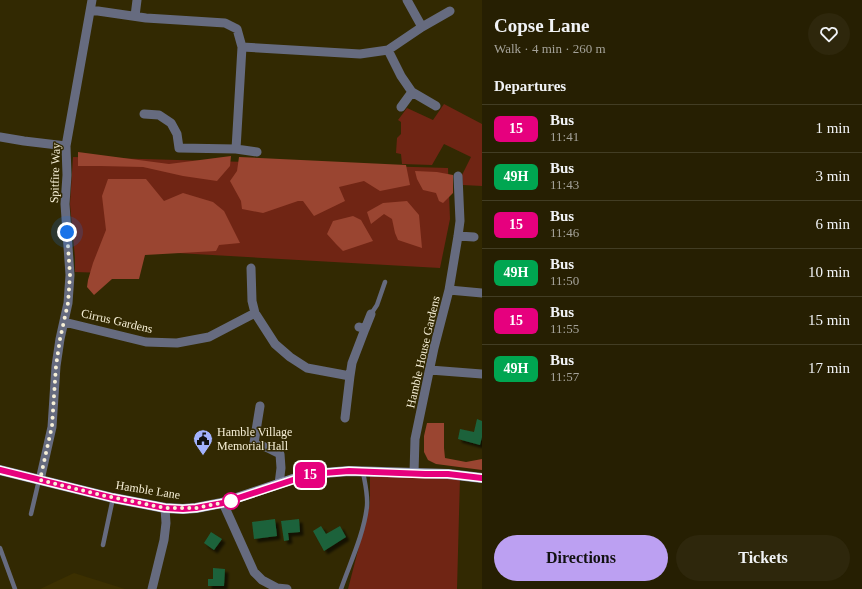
<!DOCTYPE html>
<html lang="en">
<head>
<meta charset="utf-8">
<style>
	:root { --surface:#261f02; --page:#2e270c; --text:#f1f3f6; --muted:#a4a299; --line:#423d24; --accent:#bca0f2 }
	body { margin:0; font-family:Georgia,serif; background:var(--page); color:var(--text); height:100vh; display:flex; flex-direction:column; font-size:15px; white-space:nowrap }
	* { box-sizing:border-box; margin:0 }
	p { font-size:13px; color:var(--muted) }
	.icon { flex:none; width:22px; height:22px; fill:none; stroke:currentColor; stroke-width:2; stroke-linecap:round; stroke-linejoin:round }
	.map { position:relative; flex:1; overflow:hidden }
	.side { display:flex; flex-direction:column; background:var(--surface); width:380px }
	.side>* { flex:none }
	.badge { padding:0 8px; border-radius:6px; font-size:14px; line-height:26px }
	.you { position:absolute; width:20px; height:20px; margin:-10px; border:3px solid #fff; border-radius:50%; background:#1a73e8; box-shadow:0 0 0 6px #1a73e833 }
	.map>.badge { position:absolute; translate:-50% -50%; box-shadow:0 0 0 2px #fff }
	h2 { padding:0 12px; font-size:15px; line-height:36px }
	.round { display:grid; place-items:center; flex:none; width:42px; height:42px; border-radius:21px; background:var(--page) }
	.overview { display:flex; align-items:center; justify-content:space-between; height:68px; padding:0 12px }
	h1 { font-size:19px; font-weight:800; line-height:30px }
	.cta { display:flex; gap:8px; margin-top:auto; padding:8px 12px }
	.cta a { flex:1; height:46px; border-radius:24px; background:var(--accent); color:#111; font-size:16px; font-weight:800; line-height:46px; text-align:center }
	.cta a+a { background:var(--page); color:var(--text) }
	ul { padding:0; list-style:none }
	li { display:flex; align-items:center; gap:12px; height:48px; padding:0 12px; border-top:1px solid var(--line) }
	li div { flex:1 }
	li b { display:block; font-size:15px }
	li em { font-style:normal }
	li .badge { min-width:44px; font-weight:700; text-align:center }
	main { display:flex; flex:1; min-height:0 }
	.map>svg:first-child { display:block }
	.built { fill:#3c3001 }
	.green { fill:#702514 }
	.forest { fill:#9a4531 }
	.building { fill:#1d623b; filter:url(#shadow) }
	.lines { fill:none; stroke-linecap:round; stroke-linejoin:round }
	.lane { stroke:#666b7f; stroke-width:4.5 }
	.street { stroke:#666b7f; stroke-width:9 }
	.secondary { stroke:#8990af; stroke-width:10 }
	.line-casing { stroke:#fff; stroke-width:9 }
	.line { stroke:#e6007e; stroke-width:6 }
	.walk { stroke:#f7f0d7; stroke-width:4; stroke-dasharray:0 7.2 }
	.stop-dot { fill:#fff; stroke:#e6007e; stroke-width:2 }
	.labels { text-anchor:middle; stroke-width:3; stroke-linejoin:round; paint-order:stroke }
	.street-label { font-size:12px; fill:#f7f0d7; stroke:#322902 }
	.poi-label { font-size:12px; fill:#f7f0d7; stroke:#322902; text-anchor:start }
</style>
</head>
<body>
<main>
<div class="map">
<svg width="482" height="589" viewBox="0 0 482 589">
	<defs>
		<filter id="shadow"><feDropShadow dx="3.5" dy="3.5" stdDeviation="1" flood-color="#0009"/></filter>
	</defs>
	<rect width="100%" height="100%" fill="#322902"/>
	<path class="built" d="M74 573 125 589H40Z"/>
	<path class="green" d="M444 104 482 124V186L463 185 462 175 471 157 444 144 432 165 402 164 401 154 396 153 397 138 401 134V122L398 120 407 108 433 120Z
		M73 157 448 168 450 219 440 268 142 251 136 274 75 272V258L70 204Z
		M370 473 460 477 457 589H348L370 504Z"/>
	<path class="forest" d="M78 152 169 164 231 156 230 166 217 181 183 176 143 167 100 166H78Z
		M239 157 406 165 410 185 380 191 364 181 339 187 345 201 314 216 303 201H298L263 213 242 209 241 201 230 181 237 171Z
		M415 171 437 172 453 175V193L443 203 439 201 436 193 423 190 417 179Z
		M108 179H146L164 201 183 193 213 202 224 211 240 243 219 245 216 251 145 255 139 279H112L94 295 87 287 88 280 93 263 106 230 102 196Z
		M407 201 419 215 422 248 398 240 395 233 392 219 384 214 371 224 367 212 383 203Z
		M353 216 361 220 373 241 343 251 336 244 327 234 333 221Z
		M427 423H444V448L445 458 466 462 482 459V470L436 464 428 460 424 452V436Z"/>
	<path class="building" d="M477 419 482 421V437L480 445 458 439 460 429 474 432Z
		M275 519 277 536 254 539 252 522Z
		M299 519 300 532 288 533 289 540 284 541 281 521Z
		M321 526 326 534 340 526 346 537 324 551 313 531Z
		M211 532 222 539 214 550 204 543Z
		M213 568 225 569 224 586H208V579H213Z"/>
	<g class="lines">
		<path class="lane" d="M371 314 377 305 385 282
			M31 514 39 480
			M103 545 113 498
			M0 548 15 589
			M341 589C350 563 364 534 367 506 368 495 365 483 363 472"/>
		<path class="street" d="M407 0 422 27
			M91 10 146 18 178 20 225 23 237 29 242 47 360 54 388 50 422 27 450 11
			M135 16 137 0
			M388 50 401 76 412 92 436 106
			M401 107 412 92
			M144 114 159 115 171 123 177 134 179 148 236 149 242 47
			M0 137 24 141 66 146
			M236 149 257 152
			M458 236 474 237
			M251 268 252 301 255 313
			M449 290 482 293
			M64 322 146 342 177 343 209 337 255 313 275 344 290 357 307 368 350 376 352 363 365 329 359 327
			M365 329 371 314
			M430 370 482 374
			M260 406 254 443 268 448 280 454 281 468 279 484
			M345 418 350 376
			M414 473 415 439 434 348 449 290 458 236 460 221 458 176
			M40 480 52 427 56 366 60 339 68 303 70 275 65 204 67 175 66 146 92 0
			M223 503 254 572 262 580 277 588 287 589
			M152 589 164 540 166 523 165 508"/>
		<path class="secondary" d="M0 470 113 498 165 508 183 509 196 508 222 503 299 477 324 473 349 471 414 473 448 474 482 478"/>
	</g>
	<g class="lines">
		<defs>
			<path id="line" d="M0 470 113 498 165 508 183 509 196 508 223 503 299 478 324 473 349 471 425 474H448L482 478"/>
		</defs>
		<use href="#line" class="line-casing"/>
		<use href="#line" class="line"/>
		<path class="walk" d="M67 232 70 275 68 303 60 339 56 366 52 426 40 480 101 495 165 508H196L231 501"/>
	</g>
	<defs>
		<symbol id="civic-pin" viewBox="-11 -11 22 30"><path d="M0 17L-7.5 6A9.5 9.5 0 1 1 7.5 6Z" fill="#a2b2fd" stroke="#322902"/><path d="M-.6-6.5H3V-4.5H.6V-3L4-1V1h2V6H-6V1h2V-1L-.6-3ZM-1.2 2.5V6h2.4V2.5Z" fill="#111"/></symbol>
	</defs>
	<g fill-rule="evenodd">
		<use href="#civic-pin" x="192" y="428" width="22" height="30"/>
	</g>
	<circle class="stop-dot" cx="231" cy="501" r="8"/>
	<g class="labels">
		<g class="street-label">
			<text transform="translate(55 173) rotate(-88)" y="4">Spitfire Way</text>
			<text transform="translate(117 321) rotate(13)" y="4">Cirrus Gardens</text>
			<text transform="translate(423 352) rotate(-77)" y="4">Hamble House Gardens</text>
			<text transform="translate(148 490) rotate(9)" y="4">Hamble Lane</text>
		</g>
		<g class="poi-label">
			<text x="217" y="436">Hamble Village<tspan x="217" dy="14">Memorial Hall</tspan></text>
		</g>
	</g>
</svg>
<div class="you" style="left:67px;top:232px"></div>
<b class="badge" style="left:310px;top:475px;background:#e6007e;color:#fff">15</b>
</div>
<section class="side">
<div class="overview"><div><h1>Copse Lane</h1><p>Walk · 4 min · 260 m</p></div><a class="round"><svg class="icon" aria-label="heart" viewBox="0 0 24 24"><path d="M12 20l-8-8c-3-5 5-10 8-4 3-6 11-1 8 4z"/></svg></a></div>
<h2>Departures</h2>
<ul>
<li><span class="badge" style="background:#e6007e;color:#fff">15</span><div><b>Bus</b><p>11:41</p></div><em>1 min</em></li>
<li><span class="badge" style="background:#00a651;color:#fff">49H</span><div><b>Bus</b><p>11:43</p></div><em>3 min</em></li>
<li><span class="badge" style="background:#e6007e;color:#fff">15</span><div><b>Bus</b><p>11:46</p></div><em>6 min</em></li>
<li><span class="badge" style="background:#00a651;color:#fff">49H</span><div><b>Bus</b><p>11:50</p></div><em>10 min</em></li>
<li><span class="badge" style="background:#e6007e;color:#fff">15</span><div><b>Bus</b><p>11:55</p></div><em>15 min</em></li>
<li><span class="badge" style="background:#00a651;color:#fff">49H</span><div><b>Bus</b><p>11:57</p></div><em>17 min</em></li>
</ul>
<div class="cta"><a>Directions</a><a>Tickets</a></div>
</section>
</main>
</body>
</html>
